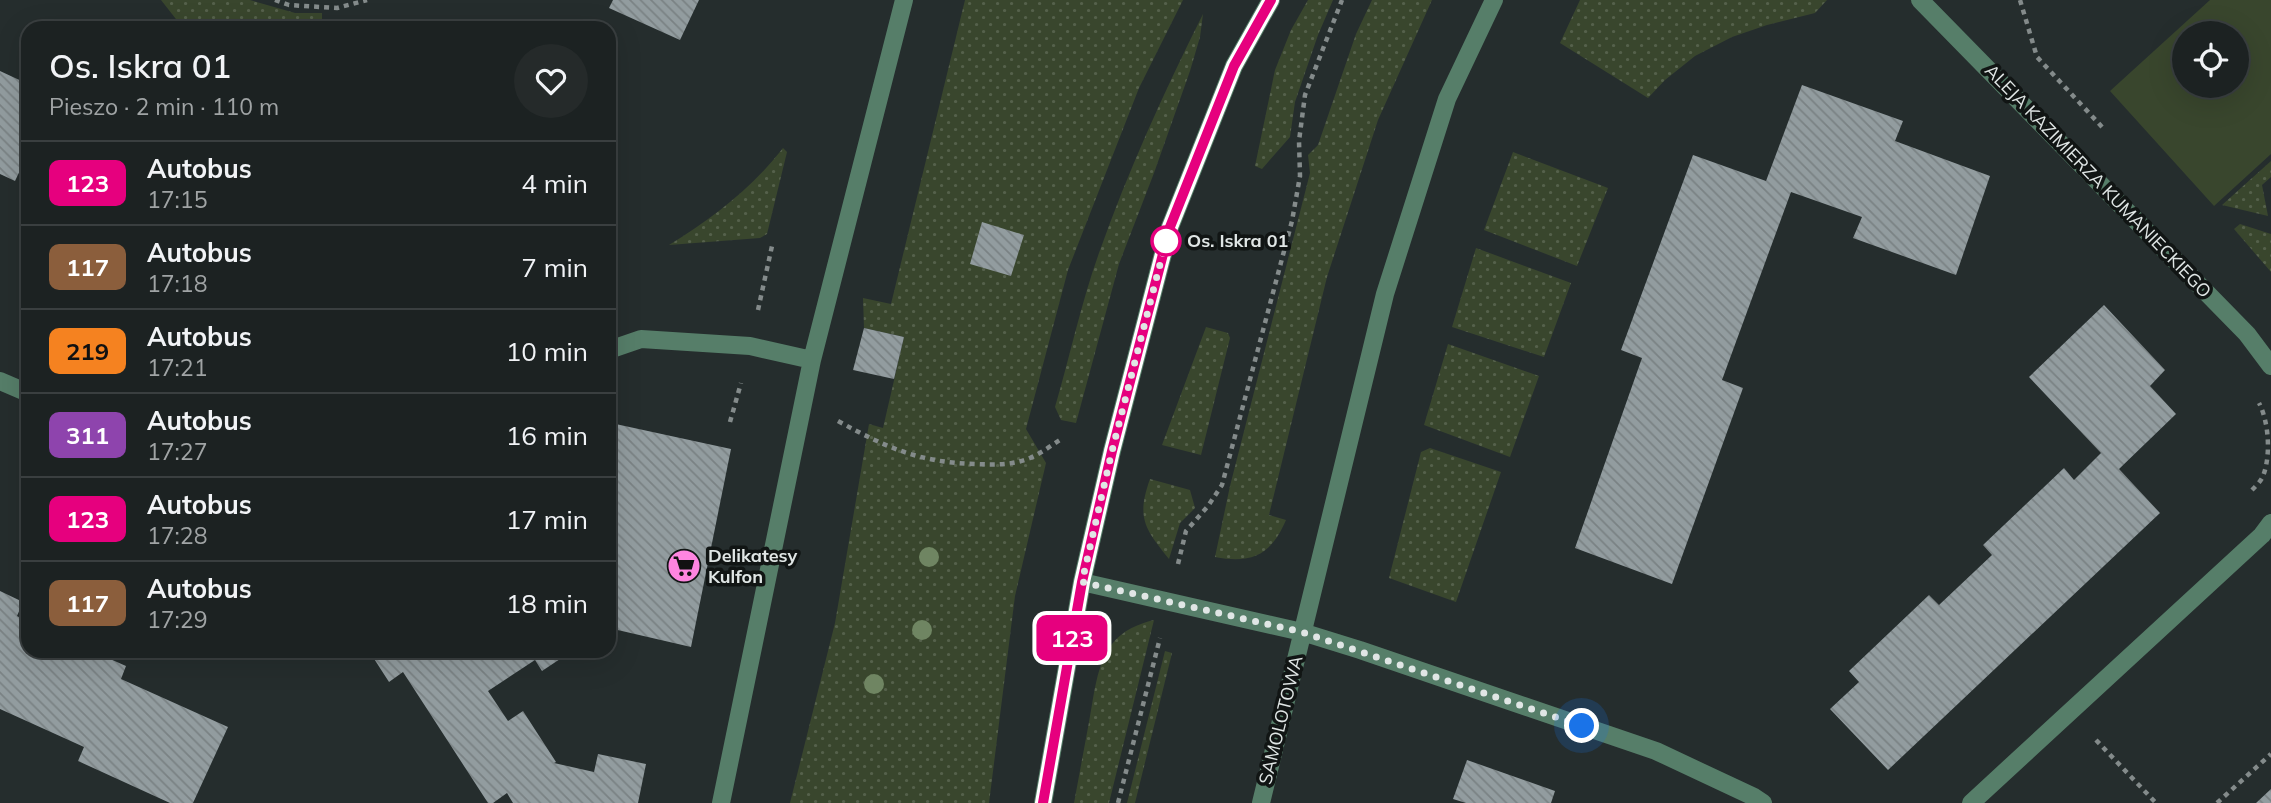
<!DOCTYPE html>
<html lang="pl">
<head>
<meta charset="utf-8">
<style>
	:root { --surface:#1c2222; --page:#252a2a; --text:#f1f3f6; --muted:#a0a4a5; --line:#3a3f40 }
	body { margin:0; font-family:Mulish,sans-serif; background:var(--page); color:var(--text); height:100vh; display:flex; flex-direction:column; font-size:26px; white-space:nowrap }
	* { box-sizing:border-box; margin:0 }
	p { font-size:23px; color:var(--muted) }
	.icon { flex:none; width:38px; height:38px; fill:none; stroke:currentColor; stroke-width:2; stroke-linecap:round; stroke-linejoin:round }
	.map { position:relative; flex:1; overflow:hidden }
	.panel { position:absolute; left:21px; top:21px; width:595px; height:637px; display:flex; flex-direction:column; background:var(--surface); border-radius:21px; box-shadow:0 7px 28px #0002,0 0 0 2px var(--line) }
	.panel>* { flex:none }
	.badge { padding:0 14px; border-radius:10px; font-size:24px; line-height:46px }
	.buttons { position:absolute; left:2172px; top:21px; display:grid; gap:14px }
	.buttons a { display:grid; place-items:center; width:77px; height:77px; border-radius:50%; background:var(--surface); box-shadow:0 7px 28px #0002,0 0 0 2px var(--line); font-size:35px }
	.you { position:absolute; width:35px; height:35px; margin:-18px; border:5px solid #fff; border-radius:50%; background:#1a73e8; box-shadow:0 0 0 10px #1a73e833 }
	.map>.badge { position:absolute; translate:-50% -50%; box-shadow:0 0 0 4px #fff }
	.round { display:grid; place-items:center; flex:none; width:74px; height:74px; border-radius:37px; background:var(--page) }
	.head { display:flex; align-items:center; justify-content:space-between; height:119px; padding:0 28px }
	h1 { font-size:33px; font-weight:600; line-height:52px }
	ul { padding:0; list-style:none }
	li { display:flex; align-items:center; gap:21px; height:84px; padding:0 28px; border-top:2px solid var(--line) }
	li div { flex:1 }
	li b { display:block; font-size:26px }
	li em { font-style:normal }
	li .badge { min-width:77px; font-weight:700; text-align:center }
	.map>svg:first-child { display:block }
	.grass { fill:url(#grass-dots) }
	.garden { fill:#39462d; fill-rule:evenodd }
	.building { fill:url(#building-back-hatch) }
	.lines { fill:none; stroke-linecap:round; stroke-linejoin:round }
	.path { stroke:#848b8b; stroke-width:4.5; stroke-dasharray:5 5; stroke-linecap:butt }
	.minor { stroke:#567e69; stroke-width:18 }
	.tree { fill:#6f8562 }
	.line-casing { stroke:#fff; stroke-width:16 }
	.line { stroke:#e6007e; stroke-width:10 }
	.walk { stroke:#e0e6e5; stroke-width:7; stroke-dasharray:0 12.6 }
	.stop-dot { fill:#fff; stroke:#e6007e; stroke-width:3.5 }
	.labels { text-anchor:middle; stroke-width:7; stroke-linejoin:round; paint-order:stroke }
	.street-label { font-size:18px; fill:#e0e6e5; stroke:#111514 }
	.stop-label { font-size:18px; font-weight:bold; fill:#e0e6e5; stroke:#111514; text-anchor:start }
	.poi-label { font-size:18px; font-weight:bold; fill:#e0e6e5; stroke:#111514; text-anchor:start }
</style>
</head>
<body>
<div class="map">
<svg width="2271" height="803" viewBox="0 0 2271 803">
	<defs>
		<pattern id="grass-dots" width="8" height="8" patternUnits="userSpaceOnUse" patternTransform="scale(1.75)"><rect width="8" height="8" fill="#39462d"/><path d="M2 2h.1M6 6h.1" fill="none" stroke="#55614b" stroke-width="1.8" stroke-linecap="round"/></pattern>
		<pattern id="building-back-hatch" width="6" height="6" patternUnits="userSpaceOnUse" patternTransform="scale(1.75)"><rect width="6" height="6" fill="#929c9f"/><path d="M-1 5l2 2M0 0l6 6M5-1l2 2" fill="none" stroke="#7a8284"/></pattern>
	</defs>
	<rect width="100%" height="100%" fill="#252d2d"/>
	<path class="grass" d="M161 0H250L295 13H322V19L314 28H183Z
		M965 0H1183L1139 88 1068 270 1026 429 1046 463 1015 596 989 803H790L835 623 869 424 883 428 904 337 864 328 863 298 891 304Z
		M1308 0H1333L1318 35 1295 102 1290 137 1262 169 1255 166 1275 70 1291 30Z
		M1372 0H1432L1378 120 1327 277 1269 515 1286 520C1271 555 1252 564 1215 557L1230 486 1310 173 1308 155 1318 145 1356 34Z
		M1580 0H1827L1815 13 1767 25 1732 37 1695 56 1665 80 1648 98 1560 43Z
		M1203 14 1200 37 1190 71 1154 173 1119 264 1076 423 1061 420 1055 407C1070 356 1081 303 1099 253 1128 171 1164 92 1203 14Z
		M783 148 787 152 767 234 760 238 669 245C713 218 752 188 783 148Z
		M1513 152 1608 188 1577 266 1484 230Z
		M2271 161V177L2262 185 2268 216 2222 205Z
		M2240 224 2271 234V272L2234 229Z
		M1476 248 1571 283 1544 357 1452 327Z
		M1206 327 1228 333 1230 338 1201 455 1162 445Z
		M1448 344 1539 376 1510 457 1424 425Z
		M1430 448 1501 472 1456 602 1389 578 1421 452Z
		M1150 479 1190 490 1195 508 1180 523 1169 559C1145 529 1136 518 1150 479Z
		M1154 620 1109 803H1074C1079 776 1084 749 1089 722 1094 697 1096 665 1112 644 1123 630 1138 624 1154 620Z
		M1165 651 1172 653 1135 803H1127Z"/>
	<path class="garden" d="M2210 0H2271V154L2214 206 2110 91ZM2184 33H2236V86H2184Z"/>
	<path class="building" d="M613 0H699L680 40 609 8Z
		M0 71 28 84V164L24 162 15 181 0 174Z
		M1802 85 1903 121 1895 141 1990 176 1956 275 1853 238 1862 217 1791 192 1722 380 1743 388 1672 584 1575 548 1642 358 1621 350 1693 155 1766 181Z
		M982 222 1024 235 1011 276 970 264Z
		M2104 305 2165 370 2150 386 2176 414 2119 469 2160 513 1888 770 1830 709 1859 682 1849 671 1929 595 1939 605 1992 555 1983 545 2064 468 2074 480 2101 453 2029 377Z
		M864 328 904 337 894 379 853 370Z
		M611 423 731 449 691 647 609 628V430Z
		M0 591 23 602 17 616 28 622V651H92L126 666 121 679 228 727 193 803H170L78 761 84 747 0 709Z
		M369 651H572L542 671 535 660 488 691 508 721 523 711 556 762 554 763 594 772 598 754 646 764 638 803H513L507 793 493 803H488L403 672 389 682Z
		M1467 760 1555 791 1551 803H1466L1453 799Z
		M2271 789V803H2256Z"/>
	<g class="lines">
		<path class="path" d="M275 0 289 5 337 8 367 0
			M2020 0 2037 57 2103 128
			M758 310 772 246
			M838 421C887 448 921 463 977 464 996 465 1013 465 1030 458 1042 453 1053 444 1063 438
			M730 422 741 383
			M2252 490C2256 486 2261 481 2263 476 2271 456 2269 422 2259 403
			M1178 564 1186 531 1208 506 1222 485 1292 221 1300 176 1299 141 1305 95 1342 0
			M2096 740 2156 803
			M1118 803 1160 638
			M2217 803 2271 754"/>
		<path class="minor" d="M1920 0 2247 334 2271 366
			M609 350 641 339 750 346 812 360
			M0 381 28 393
			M1082 582 1302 632 1360 650 1656 751 1754 797 1763 803
			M721 803 812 360 904 0
			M1043 803 1082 582 1112 451 1170 227 1234 66 1271 0
			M1261 803 1385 294 1447 99 1494 0
			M1971 803 2262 535 2271 523"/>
	</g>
	<g class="tree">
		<circle cx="929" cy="557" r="10"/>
		<circle cx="922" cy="630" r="10"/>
		<circle cx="874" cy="684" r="10"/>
	</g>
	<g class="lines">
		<defs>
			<path id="line" d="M1043 803 1082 582 1112 451 1170 227 1234 66 1271 0"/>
		</defs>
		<use href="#line" class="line-casing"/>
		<use href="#line" class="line"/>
		<path class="walk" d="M1166 241 1112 451 1082 582 1302 632 1582 726"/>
	</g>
	<defs>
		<symbol id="supermarket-disc" viewBox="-11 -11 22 22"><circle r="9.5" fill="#fe85e0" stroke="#111514"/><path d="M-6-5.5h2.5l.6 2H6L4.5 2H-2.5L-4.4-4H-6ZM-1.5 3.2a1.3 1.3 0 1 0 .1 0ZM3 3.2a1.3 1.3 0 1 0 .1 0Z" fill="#111"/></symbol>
	</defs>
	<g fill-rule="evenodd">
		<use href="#supermarket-disc" x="665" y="547" width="38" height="38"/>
	</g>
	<circle class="stop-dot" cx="1166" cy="241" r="14"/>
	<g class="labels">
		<g class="street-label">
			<text transform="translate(2098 181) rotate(46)" y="6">ALEJA KAZIMIERZA KUMANIECKIEGO</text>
			<text transform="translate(1281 720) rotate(-76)" y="6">SAMOLOTOWA</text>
		</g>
		<g class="stop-label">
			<text x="1187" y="247">Os. Iskra 01</text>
		</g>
		<g class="poi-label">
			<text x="708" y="562">Delikatesy<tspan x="708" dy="21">Kulfon</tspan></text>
		</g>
	</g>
</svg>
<div class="buttons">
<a><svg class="icon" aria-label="locate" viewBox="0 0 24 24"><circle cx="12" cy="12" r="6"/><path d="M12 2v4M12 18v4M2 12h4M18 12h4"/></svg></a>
</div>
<div class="you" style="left:1582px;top:726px"></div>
<b class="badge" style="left:1072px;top:638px;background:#e6007e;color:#fff">123</b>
<section class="panel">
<div class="head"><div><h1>Os. Iskra 01</h1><p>Pieszo · 2 min · 110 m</p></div><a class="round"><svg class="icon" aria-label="heart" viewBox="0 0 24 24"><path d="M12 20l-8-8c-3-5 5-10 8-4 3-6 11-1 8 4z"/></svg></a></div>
<ul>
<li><span class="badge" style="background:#e6007e;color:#fff">123</span><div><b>Autobus</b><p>17:15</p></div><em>4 min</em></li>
<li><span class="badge" style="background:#8b5e3c;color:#fff">117</span><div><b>Autobus</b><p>17:18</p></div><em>7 min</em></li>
<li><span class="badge" style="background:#f58220;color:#111">219</span><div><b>Autobus</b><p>17:21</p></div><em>10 min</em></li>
<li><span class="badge" style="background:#8e44ad;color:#fff">311</span><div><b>Autobus</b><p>17:27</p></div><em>16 min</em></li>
<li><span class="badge" style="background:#e6007e;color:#fff">123</span><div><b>Autobus</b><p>17:28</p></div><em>17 min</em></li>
<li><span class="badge" style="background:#8b5e3c;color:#fff">117</span><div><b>Autobus</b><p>17:29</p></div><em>18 min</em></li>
</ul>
</section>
</div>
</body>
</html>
